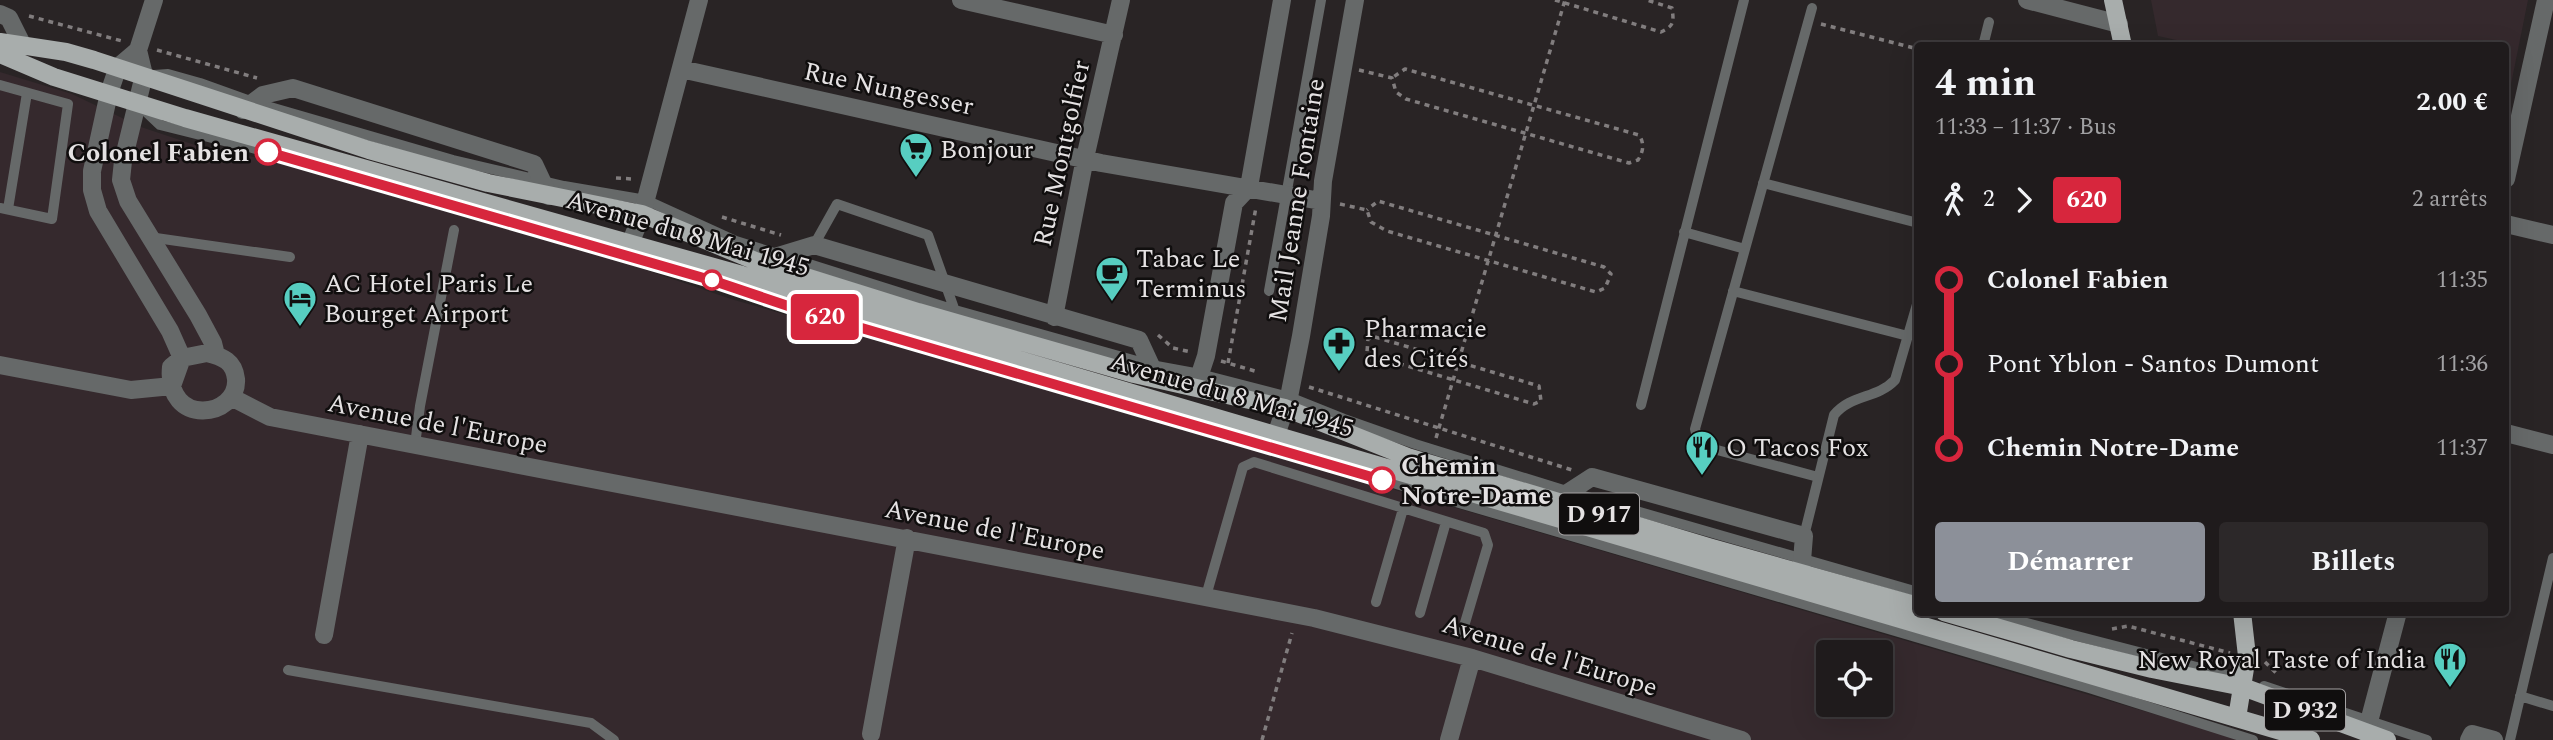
<!DOCTYPE html>
<html lang="fr">
<head>
<meta charset="utf-8">
<style>
	:root { --surface:#1f1b1c; --page:#2c2829; --text:#f1f3f6; --muted:#a1a1a3; --line:#3c393b; --accent:#8c9099 }
	body { margin:0; font-family:Spectral,serif; background:var(--page); color:var(--text); height:100vh; display:flex; flex-direction:column; font-size:26px; white-space:nowrap }
	* { box-sizing:border-box; margin:0 }
	p { font-size:23px; color:var(--muted) }
	.icon { flex:none; width:38px; height:38px; fill:none; stroke:currentColor; stroke-width:2; stroke-linecap:round; stroke-linejoin:round }
	.map { position:relative; flex:1; overflow:hidden }
	.panel { position:absolute; left:1914px; top:42px; width:595px; height:574px; display:flex; flex-direction:column; background:var(--surface); border-radius:7px; box-shadow:0 7px 28px #0002,0 0 0 2px var(--line) }
	.panel>* { flex:none }
	.badge { padding:0 14px; border-radius:5px; font-size:24px; line-height:46px }
	.buttons { position:absolute; left:1816px; top:640px; display:grid; gap:14px }
	.buttons a { display:grid; place-items:center; width:77px; height:77px; border-radius:7px; background:var(--surface); box-shadow:0 7px 28px #0002,0 0 0 2px var(--line); font-size:35px }
	.map>.badge { position:absolute; translate:-50% -50%; box-shadow:0 0 0 4px #fff }
	.legs { display:flex; align-items:center; gap:10px; height:77px; padding:0 21px; font-size:23px }
	.legs p { margin-inline-start:auto }
	.summary { display:flex; align-items:center; justify-content:space-between; height:119px; padding:0 21px }
	h1 { font-size:38px; font-weight:700; line-height:52px }
	.cta { display:flex; gap:14px; margin-top:auto; padding:14px 21px }
	.cta a { flex:1; height:80px; border-radius:7px; background:var(--accent); color:#fff; font-size:28px; font-weight:700; line-height:80px; text-align:center }
	.cta a+a { background:var(--page); color:var(--text) }
	ul { padding:0 21px; list-style:none }
	li { display:flex; align-items:center; gap:24px; height:84px; font-size:26px }
	li i { display:grid; place-items:center; width:10px; height:100%; margin:0 9px; background:currentColor }
	li i::after { content:''; width:18px; height:18px; margin:-9px; border:5px solid; border-radius:50%; background:var(--surface) }
	li p { margin-inline-start:auto }
	li:first-child i { background:linear-gradient(#0000 50%,currentColor 0) }
	li:last-child i { background:linear-gradient(currentColor 50%,#0000 0) }
	.map>svg:first-child { display:block }
	.built { fill:#35292d; fill-rule:evenodd }
	.lines { fill:none; stroke-linecap:round; stroke-linejoin:round }
	.path { stroke:#817d7e; stroke-width:3.5; stroke-dasharray:5 5; stroke-linecap:butt }
	.lane { stroke:#666969; stroke-width:10 }
	.street { stroke:#666969; stroke-width:18 }
	.primary { stroke:#a8adac; stroke-width:18 }
	.line-1-casing { stroke:#fff; stroke-width:16 }
	.line-1 { stroke:#d7263d; stroke-width:10 }
	.stop-1-dot { fill:#fff; stroke:#d7263d; stroke-width:3.5 }
	.labels { text-anchor:middle; stroke-width:5; stroke-linejoin:round; paint-order:stroke }
	.shield { fill:#100e0e; stroke:#a5a2a3; stroke-width:2 }
	.shield-label { font-size:24px; font-weight:bold; fill:#e5e2e3 }
	.street-label { font-size:26px; fill:#e5e2e3; stroke:#100e0e }
	.poi-label { font-size:26px; fill:#e5e2e3; stroke:#100e0e; text-anchor:start }
	.stop-label { font-size:26px; font-weight:bold; fill:#e5e2e3; stroke:#100e0e; text-anchor:end }
</style>
</head>
<body>
<div class="map">
<svg width="2553" height="740" viewBox="0 0 2553 740">
	<rect width="100%" height="100%" fill="#292425"/>
	<path class="built" d="M2151 0H2528L2506 109V46L2199 45 2158 36Z
		M0 72 72 94 141 127 195 145 264 159 617 260 731 299 1409 494 2242 740H0ZM1829 653H1881V705H1829Z"/>
	<g class="lines">
		<path class="path" d="M1555 0 1661 32C1674 26 1674 22 1672 8L1647 0
			M29 16 122 41
			M1821 24 1918 49
			M157 50 257 78
			M1359 70 1392 78 1396 92 1406 99 1629 163 1638 160C1643 152 1645 144 1639 135L1405 69 1392 78
			M616 178 633 179
			M1340 204 1367 210 1371 222 1387 231 1596 292 1605 288 1611 274 1604 267 1378 201 1367 210
			M722 217 781 235
			M1158 335 1173 348 1191 352
			M1375 337 1539 386 1541 401 1534 404 1374 356 1367 352 1368 339Z
			M1221 361 1258 372
			M1228 363 1256 207
			M1309 387 1572 470
			M1436 438 1565 0
			M2112 629 2128 626 2230 653
			M2265 662 2279 676
			M1262 740 1292 633"/>
		<path class="lane" d="M1812 8 1695 429 1697 437 1706 447 1818 477
			M1983 46 1989 22
			M154 75 168 74 200 83 253 102 453 160 564 186 646 200 736 241 955 310 1151 365 1200 374 1289 397 1344 419 1415 444 1570 492 1918 592
			M0 85 68 104 52 219 0 208
			M141 107 160 125 252 148 714 281 775 302 1268 448 1319 460 1432 495 2089 688 2253 740
			M1763 183 1918 223
			M8 209 27 93
			M1684 232 1745 249
			M149 237 290 257
			M814 245 837 204 928 235 956 314
			M1269 291 1321 0
			M1733 291 1908 336
			M1641 405 1744 0
			M415 445 420 406 454 230
			M1804 536 1834 415C1851 394 1877 399 1895 380L1918 301
			M1206 596 1243 467 1254 462 1484 533 1488 545 1462 633
			M1376 602 1403 509
			M1984 612 2243 679
			M1420 613 1446 522
			M288 670 591 723 614 740
			M2264 686 2427 740
			M2520 696 2553 706
			M2510 740 2553 558"/>
		<path class="street" d="M961 0 1114 35
			M2027 0 2119 24
			M0 14 9 18 23 46
			M138 50 144 75 123 161 121 180 128 201 198 315 213 343 216 355
			M681 69 1101 163 1321 201
			M243 110 263 95 293 88 534 164 549 196
			M2506 179 2546 0
			M2506 224 2553 235
			M630 244 642 214 699 0
			M758 262 814 245 1139 340 1157 379
			M1054 317 1085 158 1121 0
			M207 353C223 357 234 361 236 379 239 418 165 428 171 367L182 358Z
			M0 365 131 390 172 386 182 358 170 331 98 211 92 190V171L109 93 118 67 138 50 154 0
			M1200 374 1206 356 1234 203 1249 187 1282 0
			M233 398 270 417 1314 618 1472 658 1742 740
			M2506 433 2553 445
			M1276 435 1289 397 1301 336 1321 216 1323 181 1355 0
			M1555 501 1592 477 1804 536 1801 573
			M324 635 360 434
			M2366 733 2398 612
			M871 734 907 538
			M1449 740 1472 658
			M2469 740 2472 734 2494 740"/>
		<path class="primary" d="M2113 0 2123 46
			M0 42 66 52 94 60 369 150 488 183 642 214 758 262 918 312 1134 374 1285 408 1408 457 1709 547 1918 606
			M0 54 54 77 185 118 742 275 962 343 2311 740
			M1944 612 2071 649 2152 669 2243 687 2387 740
			M2237 718 2247 656 2242 612"/>
	</g>
	<g class="lines">
		<defs>
			<path id="line-1" d="M268 152 714 281 800 310 1382 480"/>
		</defs>
		<use href="#line-1" class="line-1-casing"/>
		<use href="#line-1" class="line-1"/>
	</g>
	<defs>
		<symbol id="supermarket-pin" viewBox="-11 -11 22 30"><path d="M0 17L-7.5 6A9.5 9.5 0 1 1 7.5 6Z" fill="#57cec1" stroke="#100e0e"/><path d="M-6-5.5h2.5l.6 2H6L4.5 2H-2.5L-4.4-4H-6ZM-1.5 3.2a1.3 1.3 0 1 0 .1 0ZM3 3.2a1.3 1.3 0 1 0 .1 0Z" fill="#111"/></symbol>
		<symbol id="cafe-pin" viewBox="-11 -11 22 30"><path d="M0 17L-7.5 6A9.5 9.5 0 1 1 7.5 6Z" fill="#57cec1" stroke="#100e0e"/><path d="M-5.5-4.5H6V0H3Q3 3.5 0 3.5H-2.5Q-5.5 3.5-5.5 0ZM3-3.2v2h1.7v-2ZM-6 4.5H4V6H-6Z" fill="#111"/></symbol>
		<symbol id="hotel-pin" viewBox="-11 -11 22 30"><path d="M0 17L-7.5 6A9.5 9.5 0 1 1 7.5 6Z" fill="#57cec1" stroke="#100e0e"/><path d="M-6-4.5h1.5V1H6V5H4.5V3h-9V5H-6ZM-4 0a1.8 1.8 0 1 1 3.6 0ZM.5 0V-2.5h3Q6-2.5 6 0Z" fill="#111"/></symbol>
		<symbol id="pharmacy-pin" viewBox="-11 -11 22 30"><path d="M0 17L-7.5 6A9.5 9.5 0 1 1 7.5 6Z" fill="#57cec1" stroke="#100e0e"/><path d="M-2-6h4v4h4v4h-4v4h-4v-4h-4v-4h4Z" fill="#111"/></symbol>
		<symbol id="restaurant-pin" viewBox="-11 -11 22 30"><path d="M0 17L-7.5 6A9.5 9.5 0 1 1 7.5 6Z" fill="#57cec1" stroke="#100e0e"/><path d="M-5-6h1v4h1v-4h1v4h1v-4h1v5L-1.5 .5V6h-2V.5L-5-1ZM5-6V6H3V1.5H1.5Q1.5-4 5-6Z" fill="#111"/></symbol>
	</defs>
	<g fill-rule="evenodd">
		<use href="#supermarket-pin" x="897" y="130" width="38" height="52"/>
		<use href="#cafe-pin" x="1093" y="254" width="38" height="52"/>
		<use href="#hotel-pin" x="281" y="279" width="38" height="52"/>
		<use href="#pharmacy-pin" x="1320" y="324" width="38" height="52"/>
		<use href="#restaurant-pin" x="1683" y="428" width="38" height="52"/>
		<use href="#restaurant-pin" x="2431" y="640" width="38" height="52"/>
	</g>
	<g class="stop-1-dot">
		<circle cx="268" cy="152" r="12"/>
		<circle cx="712" cy="280" r="9"/>
		<circle cx="1382" cy="480" r="12"/>
	</g>
	<g class="labels">
		<g class="shield">
			<rect x="1559" y="493.5" width="80" height="41" rx="5"/>
			<rect x="2265" y="689.5" width="80" height="41" rx="5"/>
		</g>
		<g class="shield-label">
			<text x="1599" y="522">D 917</text>
			<text x="2305" y="718">D 932</text>
		</g>
		<g class="street-label">
			<text transform="translate(889 88) rotate(12)" y="9">Rue Nungesser</text>
			<text transform="translate(1061 153) rotate(-78)" y="9">Rue Montgolfier</text>
			<text transform="translate(1296 200) rotate(-81)" y="9">Mail Jeanne Fontaine</text>
			<text transform="translate(688 233) rotate(16)" y="9">Avenue du 8 Mai 1945</text>
			<text transform="translate(1232 394) rotate(16)" y="9">Avenue du 8 Mai 1945</text>
			<text transform="translate(438 423) rotate(11)" y="9">Avenue de l'Europe</text>
			<text transform="translate(995 529) rotate(11)" y="9">Avenue de l'Europe</text>
			<text transform="translate(1550 655) rotate(17)" y="9">Avenue de l'Europe</text>
		</g>
		<g class="poi-label">
			<text x="940" y="158">Bonjour</text>
			<text x="1136" y="267">Tabac Le<tspan x="1136" dy="30">Terminus</tspan></text>
			<text x="324" y="292">AC Hotel Paris Le<tspan x="324" dy="30">Bourget Airport</tspan></text>
			<text x="1364" y="337">Pharmacie<tspan x="1364" dy="30">des Cités</tspan></text>
			<text x="1726" y="456">O Tacos Fox</text>
			<text x="2426" y="668" text-anchor="end">New Royal Taste of India</text>
		</g>
		<g class="stop-label">
			<text x="249" y="161">Colonel Fabien</text>
			<text x="1401" y="474" text-anchor="start">Chemin<tspan x="1401" dy="30">Notre-Dame</tspan></text>
		</g>
	</g>
</svg>
<div class="buttons">
<a><svg class="icon" aria-label="locate" viewBox="0 0 24 24"><circle cx="12" cy="12" r="6"/><path d="M12 2v4M12 18v4M2 12h4M18 12h4"/></svg></a>
</div>
<b class="badge" style="left:825px;top:317px;background:#d7263d;color:#fff">620</b>
<section class="panel">
<div class="summary"><div><h1>4 min</h1><p>11:33 – 11:37 · Bus</p></div><b>2.00 €</b></div>
<div class="legs"><svg class="icon" aria-label="walk" viewBox="0 0 24 24"><circle cx="13" cy="4" r="2"/><path d="M13 8l-2 6 4 7M11 14l-3 7M7 12l3-4h3l4 4"/></svg>2<svg class="icon" aria-label="forward" viewBox="0 0 24 24"><path d="M9 5l7 7-7 7"/></svg><b class="badge" style="background:#d7263d;color:#fff">620</b><p>2 arrêts</p></div>
<ul>
<li><i style="color:#d7263d"></i><b>Colonel Fabien</b><p>11:35</p></li>
<li><i style="color:#d7263d"></i><span>Pont Yblon - Santos Dumont</span><p>11:36</p></li>
<li><i style="color:#d7263d"></i><b>Chemin Notre-Dame</b><p>11:37</p></li>
</ul>
<div class="cta"><a>Démarrer</a><a>Billets</a></div>
</section>
</div>
</body>
</html>
